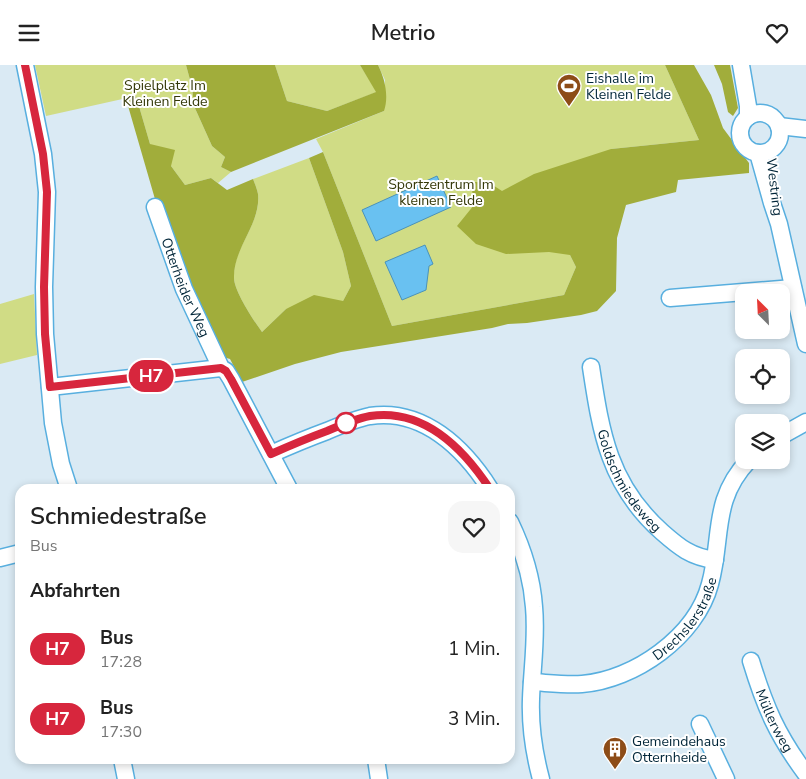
<!DOCTYPE html>
<html lang="de">
<head>
<meta charset="utf-8">
<style>
	:root { --surface:#fff; --page:#f6f6f6; --text:#222; --muted:#767676 }
	body { margin:0; font-family:"Nunito Sans",sans-serif; background:var(--page); color:var(--text); height:100vh; display:flex; flex-direction:column; font-size:19px; white-space:nowrap }
	* { box-sizing:border-box; margin:0 }
	p { font-size:16px; color:var(--muted) }
	.icon { flex:none; width:28px; height:28px; fill:none; stroke:currentColor; stroke-width:2; stroke-linecap:round; stroke-linejoin:round }
	.map { position:relative; flex:1; overflow:hidden }
	.side { position:absolute; left:15px; top:419px; width:500px; height:280px; display:flex; flex-direction:column; background:var(--surface); border-radius:15px; box-shadow:0 2px 8px #0003 }
	.side>* { flex:none }
	.badge { padding:0 10px; border-radius:16px; font-size:18px; line-height:32px }
	.needle { width:32px; rotate:336deg }
	.controls { position:absolute; left:735px; top:219px; display:grid; gap:10px }
	.controls a { display:grid; place-items:center; width:55px; height:55px; border-radius:10px; background:var(--surface); box-shadow:0 2px 8px #0003; font-size:25px }
	.map>.badge { position:absolute; translate:-50% -50%; box-shadow:0 0 0 2px #fff }
	h2 { padding:0 15px; font-size:19px; line-height:45px }
	.round { display:grid; place-items:center; flex:none; width:52px; height:52px; border-radius:15px; background:var(--page) }
	.overview { display:flex; align-items:center; justify-content:space-between; height:85px; padding:0 15px }
	h1 { font-size:24px; font-weight:600; line-height:38px }
	ul { padding:0; list-style:none }
	li { display:flex; align-items:center; gap:15px; height:70px; padding:0 15px }
	li div { flex:1 }
	li b { display:block; font-size:19px }
	li em { font-style:normal }
	li .badge { min-width:55px; font-weight:700; text-align:center }
	header { display:flex; justify-content:space-between; align-items:center; height:65px; padding:0 15px; background:var(--surface); font-size:22px; font-weight:600 }
	.map>svg:first-child { display:block }
	.green { fill:#d0dc85 }
	.forest { fill:#a1ad3b }
	.water { fill:#69c1f1; stroke:#4a92ba }
	.lines { fill:none; stroke-linecap:round; stroke-linejoin:round }
	.minor-casing { stroke:#58afdf; stroke-width:19 }
	.minor { stroke:#fff; stroke-width:16 }
	.line-casing { stroke:#fff; stroke-width:11 }
	.line { stroke:#d7263d; stroke-width:8 }
	.stop-dot { fill:#fff; stroke:#d7263d; stroke-width:2.5 }
	.labels { text-anchor:middle; stroke-width:4; stroke-linejoin:round; paint-order:stroke }
	.poi-label { font-size:14px; fill:#002538; stroke:#fff; text-anchor:start }
	.park-label { font-size:14px; fill:#343808; stroke:#fff }
	.street-label { font-size:14px; fill:#002538; stroke:#fff }
</style>
</head>
<body>
<header><svg class="icon" aria-label="menu" viewBox="0 0 24 24"><path d="M4 6h16M4 12h16M4 18h16"/></svg>Metrio<svg class="icon" aria-label="heart" viewBox="0 0 24 24"><path d="M12 20l-8-8c-3-5 5-10 8-4 3-6 11-1 8 4z"/></svg></header>
<div class="map">
<svg width="806" height="714" viewBox="0 0 806 714">
	<rect width="100%" height="100%" fill="#daeaf4"/>
	<path class="green" d="M35 0H186L192 22 194 41 212 81 225 92 221 102 231 107 218 118 211 113 185 120 171 101 150 79 136 31 46 51Z
		M275 0H360L377 27 327 46 287 36Z
		M378 0H665L699 75 611 84 570 190 576 202 564 230 392 261 323 87 316 74 384 46 385 15Z
		M309 93 343 187 351 221 343 236 286 244 262 267C254 256 234 226 234 213 232 183 261 160 258 129 257 124 255 119 253 114Z
		M34 229 37 290 0 299V239Z"/>
	<path class="forest" d="M186 0H275L287 36 327 46 376 27 360 0H378C385 14 389 31 384 46L231 107 221 102 225 92 212 81 194 41 192 22Z
		M665 0H694L711 30 723 63 749 98V108L678 115 676 127 626 140 617 173 616 226 597 246 581 250 527 258 508 259 492 263 341 287 295 299 242 317 230 294 223 292 185 215 157 141 126 34 136 31 150 79 175 85 171 101 185 120 211 113 227 125 253 114C255 119 257 124 258 129 261 159 233 183 234 213 234 226 254 256 262 267L286 244 314 230 343 236 351 221 343 187 309 93 323 87 392 261 564 230 576 202 570 190 549 187 506 189 476 179 457 161 474 140 471 117H488L502 126 534 109 611 84 699 75Z
		M714 0H730L738 43 733 51 728 47 722 19Z"/>
	<path class="water" d="M437 111 451 142 376 176 362 145Z
		M425 180 433 199 429 201 426 225 402 235 385 197Z"/>
	<g class="lines">
		<defs>
			<g id="minor">
				<path d="M25 0 43 89 47 127 44 222 45 269 53 358 61 399 69 424"/>
				<path d="M741 0 748 41V52"/>
				<circle cx="760" cy="68" r="20"/>
				<path d="M779 61 806 64"/>
				<path d="M758 88 772 138 779 159 806 279"/>
				<path id="s1" d="M155 142 184 224 221 303 226 306 231 314 289 424"/>
				<path d="M670 233 793 223"/>
				<path id="s2" d="M591 302C601 368 609 420 662 467 679 482 691 492 715 495"/>
				<path d="M50 322 221 303"/>
				<path d="M781 371 806 357"/>
				<path d="M271 389C289 381 308 373 327 366 341 360 355 354 370 351 423 343 464 383 490 424"/>
				<path d="M510 457C522 482 532 513 534 542 537 573 532 603 531 634 530 661 534 688 541 714"/>
				<path d="M0 493 20 488"/>
				<path id="s3" d="M751 596C765 642 777 670 806 709"/>
				<path id="s4" d="M532 617C549 618 565 620 582 619 634 615 696 572 710 519 723 472 711 435 749 395"/>
				<path d="M700 659 726 714"/>
				<path d="M122 694 126 714"/>
				<path d="M376 694 379 714"/>
			</g>
		</defs>
		<use href="#minor" class="minor-casing"/>
		<use href="#minor" class="minor"/>
	</g>
	<g class="lines">
		<defs>
			<path id="line" d="M25 0 43 89 47 127 44 222 45 269 50 322 221 303 226 306 231 314 271 389C289 381 308 373 327 366 341 360 355 354 370 351 423 343 463 383 490 424"/>
		</defs>
		<use href="#line" class="line-casing"/>
		<use href="#line" class="line"/>
	</g>
	<defs>
		<symbol id="stadium-pin" viewBox="-11 -11 22 30"><path d="M0 17L-7.5 6A9.5 9.5 0 1 1 7.5 6Z" fill="#8d4c17" stroke="#fff"/><path d="M0-5a6.5 5 0 1 0 0 10a6.5 5 0 1 0 0-10ZM-3.5-1.8h7v3.6h-7Z" fill="#fff"/></symbol>
		<symbol id="building-pin" viewBox="-11 -11 22 30"><path d="M0 17L-7.5 6A9.5 9.5 0 1 1 7.5 6Z" fill="#8d4c17" stroke="#fff"/><path d="M-4-6H4V6H1V3H-1V6H-4ZM-2.5-4.3h1.7v1.8h-1.7ZM.8-4.3h1.7v1.8H.8ZM-2.5-1h1.7V.8h-1.7ZM.8-1h1.7V.8H.8Z" fill="#fff"/></symbol>
	</defs>
	<g fill-rule="evenodd">
		<use href="#stadium-pin" x="555" y="7" width="28" height="38"/>
		<use href="#building-pin" x="601" y="670" width="28" height="38"/>
	</g>
	<circle class="stop-dot" cx="346" cy="358" r="10"/>
	<g class="labels">
		<g class="poi-label">
			<text x="586" y="18">Eishalle im<tspan x="586" dy="16">Kleinen Felde</tspan></text>
			<text x="632" y="681">Gemeindehaus<tspan x="632" dy="16">Otternheide</tspan></text>
		</g>
		<g class="park-label">
			<text x="165" y="25">Spielplatz Im<tspan x="165" dy="16">Kleinen Felde</tspan></text>
			<text x="441" y="124">Sportzentrum Im<tspan x="441" dy="16">kleinen Felde</tspan></text>
		</g>
		<g class="street-label">
			<text transform="translate(775 122) rotate(83)" y="5">Westring</text>
			<text dy="5" stroke="none"><textPath href="#s1" startOffset="86">Otterheider Weg</textPath></text>
			<text dy="5" stroke="none"><textPath href="#s2" startOffset="122">Goldschmiedeweg</textPath></text>
			<text dy="5" stroke="none"><textPath href="#s4" startOffset="178">Drechslerstraße</textPath></text>
			<text dy="5" stroke="none"><textPath href="#s3" startOffset="64">Müllerweg</textPath></text>
		</g>
	</g>
</svg>
<div class="controls">
<a><svg class="needle" viewBox="-14 -14 28 28"><path d="M0-13l5 13h-10z" fill="#e53935"/><path d="M0 13l5-13h-10z" fill="#767676"/></svg></a>
<a><svg class="icon" aria-label="locate" viewBox="0 0 24 24"><circle cx="12" cy="12" r="6"/><path d="M12 2v4M12 18v4M2 12h4M18 12h4"/></svg></a>
<a><svg class="icon" aria-label="layers" viewBox="0 0 24 24"><path d="M12 4l9 5-9 5-9-5zM3 14l9 5 9-5"/></svg></a>
</div>
<b class="badge" style="left:151px;top:311px;background:#d7263d;color:#fff">H7</b>
<section class="side">
<div class="overview"><div><h1>Schmiedestraße</h1><p>Bus</p></div><a class="round"><svg class="icon" aria-label="heart" viewBox="0 0 24 24"><path d="M12 20l-8-8c-3-5 5-10 8-4 3-6 11-1 8 4z"/></svg></a></div>
<h2>Abfahrten</h2>
<ul>
<li><span class="badge" style="background:#d7263d;color:#fff">H7</span><div><b>Bus</b><p>17:28</p></div><em>1 Min.</em></li>
<li><span class="badge" style="background:#d7263d;color:#fff">H7</span><div><b>Bus</b><p>17:30</p></div><em>3 Min.</em></li>
</ul>
</section>
</div>
</body>
</html>
